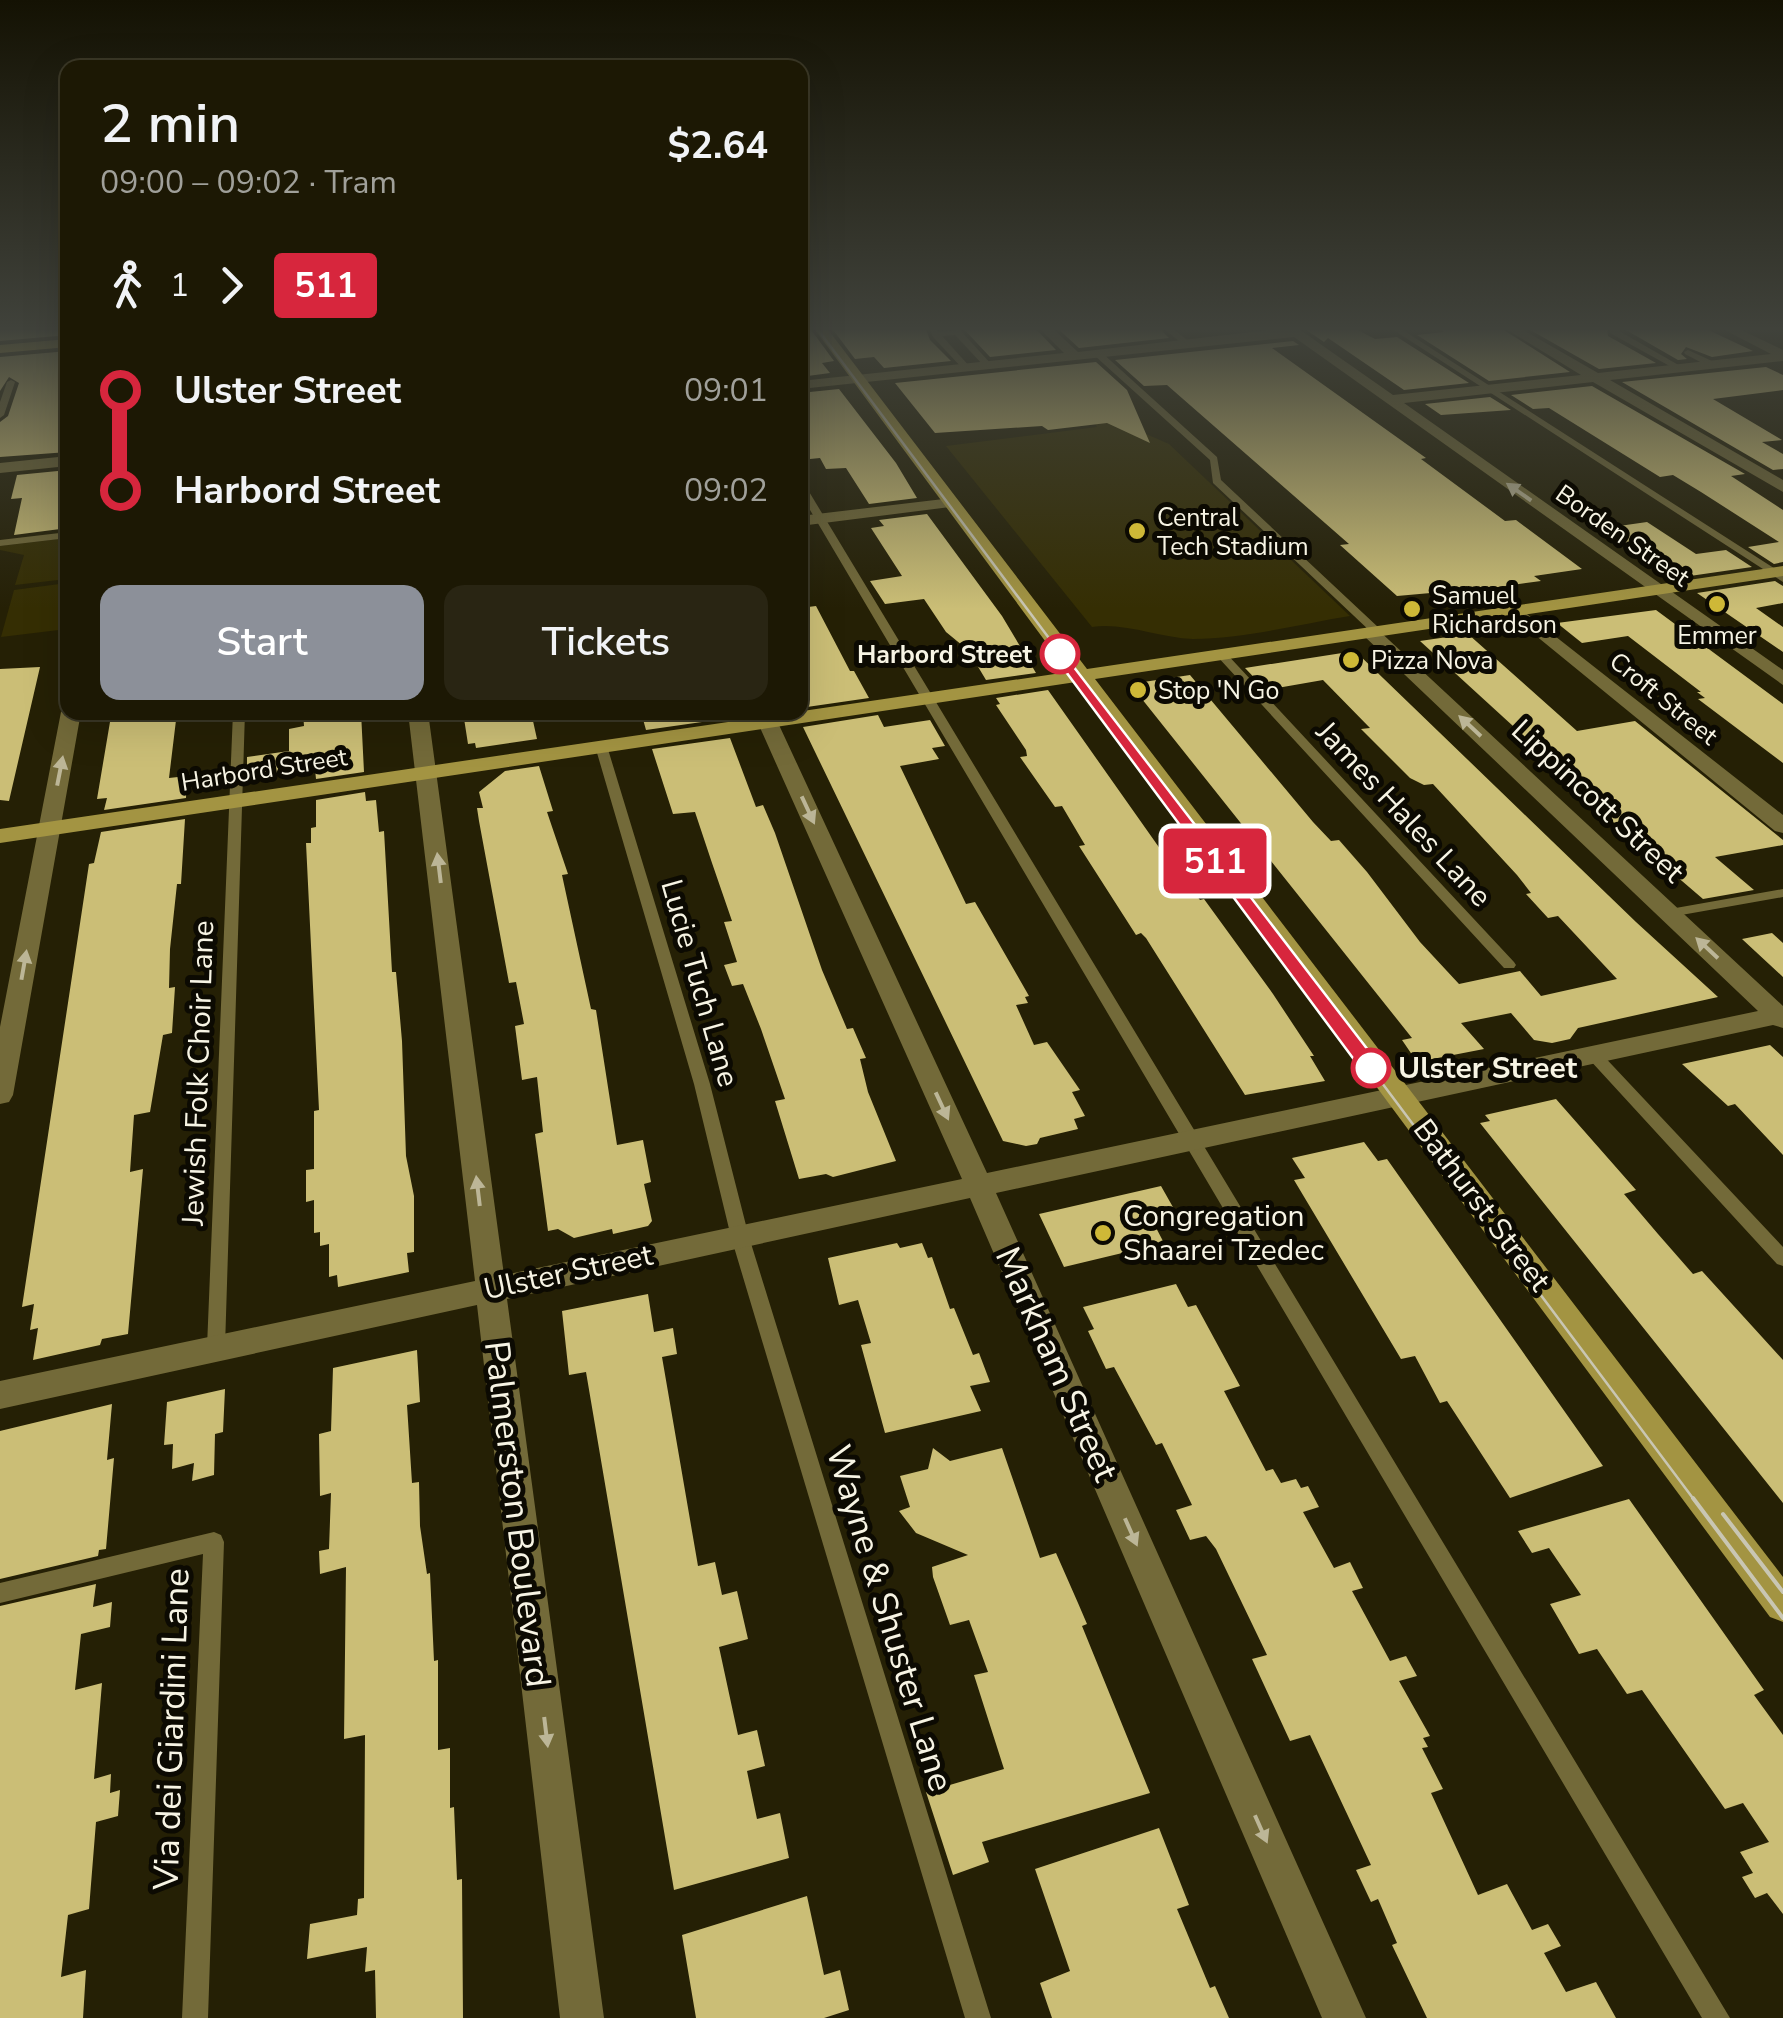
<!DOCTYPE html>
<html lang="en">
<head>
<meta charset="utf-8">
<style>
	:root { --surface:#1c1804; --page:#292513; --text:#f1f3f6; --muted:#a0a09a; --line:#3a3726; --accent:#8c9099 }
	body { margin:0; font-family:"Nunito Sans",sans-serif; background:var(--page); color:var(--text); height:100vh; display:flex; flex-direction:column; font-size:38px; white-space:nowrap }
	* { box-sizing:border-box; margin:0 }
	p { font-size:32px; color:var(--muted) }
	.icon { flex:none; width:55px; height:55px; fill:none; stroke:currentColor; stroke-width:2; stroke-linecap:round; stroke-linejoin:round }
	.map { position:relative; flex:1; overflow:hidden }
	.side { position:absolute; left:60px; top:60px; width:748px; height:660px; display:flex; flex-direction:column; background:var(--surface); border-radius:20px; box-shadow:0 10px 40px #0002,0 0 0 2px var(--line) }
	.side>* { flex:none }
	.badge { padding:0 20px; border-radius:8px; font-size:35px; line-height:65px }
	.map>.badge { position:absolute; translate:-50% -50%; box-shadow:0 0 0 5px #fff }
	.legs { display:flex; align-items:center; gap:15px; height:110px; padding:0 40px; font-size:32px }
	.legs p { margin-inline-start:auto }
	.summary { display:flex; align-items:center; justify-content:space-between; height:170px; padding:0 40px }
	h1 { font-size:55px; font-weight:600; line-height:75px }
	.cta { display:flex; gap:20px; margin-top:auto; padding:20px 40px }
	.cta a { flex:1; height:115px; border-radius:20px; background:var(--accent); color:#fff; font-size:40px; font-weight:600; line-height:115px; text-align:center }
	.cta a+a { background:var(--page); color:var(--text) }
	ul { padding:0 40px; list-style:none }
	li { display:flex; align-items:center; gap:35px; height:100px; font-size:38px }
	li i { display:grid; place-items:center; width:15px; height:100%; margin:0 12px; background:currentColor }
	li i::after { content:''; width:25px; height:25px; margin:-12px; border:8px solid; border-radius:50%; background:var(--surface) }
	li p { margin-inline-start:auto }
	li:first-child i { background:linear-gradient(#0000 50%,currentColor 0) }
	li:last-child i { background:linear-gradient(currentColor 50%,#0000 0) }
	.map>svg:first-child { display:block }
	.green { fill:#352e03 }
	.building { fill:#cbbe76 }
	.lines { fill:none; stroke-linecap:round; stroke-linejoin:round }
	.lane { fill:#736a39; fill-rule:evenodd }
	.street { fill:#736a39; fill-rule:evenodd }
	.secondary { fill:#a39442; fill-rule:evenodd }
	.primary { fill:#c8b547; fill-rule:evenodd }
	.tram-far1 { stroke:#c9c6b3; stroke-width:2.5 }
	.tram { stroke:#c9c6b3; stroke-width:4 }
	.oneway { fill:#bcb697 }
	.line-1 { fill:#d7263d; stroke:#fff; stroke-width:2.5 }
	.poi-dot { fill:#ceb837; stroke:#0c0a02; stroke-width:4 }
	.stop-1-dot { fill:#fff; stroke:#d7263d; stroke-width:5 }
	.labels { text-anchor:middle; stroke-width:10; stroke-linejoin:round; paint-order:stroke }
	.far-poi-label { font-size:25px; fill:#f7f4e4; stroke:#0c0a02; text-anchor:start }
	.far-street-label { font-size:25px; fill:#f7f4e4; stroke:#0c0a02 }
	.far-stop-label { font-size:25px; font-weight:bold; fill:#f7f4e4; stroke:#0c0a02; text-anchor:end }
	.street-label { font-size:30px; fill:#f7f4e4; stroke:#0c0a02 }
	.stop-label { font-size:30px; font-weight:bold; fill:#f7f4e4; stroke:#0c0a02; text-anchor:start }
	.poi-label { font-size:30px; fill:#f7f4e4; stroke:#0c0a02; text-anchor:start }
	.near-street-label { font-size:35px; fill:#f7f4e4; stroke:#0c0a02 }
</style>
</head>
<body>
<div class="map">
<svg width="1783" height="2018" viewBox="0 0 1783 2018">
	<rect width="100%" height="100%" fill="#252005"/>
	<path class="green" d="M1114 420 1169 444 1350 616C1300 624 1244 639 1193 639 1160 638 1124 622 1092 627L946 446 1097 427 1094 422Z
		M67 538V579L15 585 24 555 0 550V546Z
		M67 583V629L1 637 14 590Z"/>
	<path class="building" d="M8 327H68V335L0 341V329Z
		M800 327H809L834 361 822 363 830 373 800 377Z
		M831 327H925L930 340 951 361 884 368 874 357 855 359Z
		M962 327H1034L1056 350 990 357Z
		M1056 327H1158L1169 338 1079 348Z
		M1302 327H1352L1375 339 1397 337 1469 383 1404 390 1328 338 1324 342Z
		M1437 327H1499L1570 372 1489 381 1417 335 1444 332Z
		M1525 327H1607L1608 336 1656 363 1599 369Z
		M1628 327H1702L1753 351 1712 357 1686 347 1681 354 1687 359 1678 360 1626 330Z
		M1293 341 1299 345 1272 348 1426 458 1421 459 1505 521 1516 520 1582 569 1534 576 1541 581 1498 587 1397 596 1340 545 1349 544 1167 385 1144 386 1115 360Z
		M68 351V452L0 457V422L8 416 19 383 9 377 0 391V357Z
		M1096 362 1127 390 1150 443 1107 423 1048 430 1042 426 935 433 895 383Z
		M1766 367 1783 375V390L1713 399 1782 440 1762 442 1783 454V469L1773 470 1622 382Z
		M1592 386 1745 474 1731 476 1783 510V562L1774 564 1748 547 1779 542 1701 492 1673 475 1660 477 1549 408 1533 409 1511 395Z
		M839 389 896 463 917 498 869 504 846 468 826 469 820 458 800 460V393Z
		M1490 397 1511 410 1441 415 1425 404Z
		M68 470V528L14 535 22 498 11 499 17 475Z
		M927 514 1002 616 1036 673 986 680 968 650 946 632 924 599 885 604 870 581 902 576 871 528 884 526 879 520Z
		M1647 522 1696 554 1726 550 1752 567 1676 578 1605 528Z
		M1775 581 1783 586V603L1756 608 1783 627V652L1697 593Z
		M816 606 850 671H854L869 698 800 708V608Z
		M1656 610 1783 704V763L1698 699 1705 698 1697 692H1701L1628 636 1582 643 1557 623Z
		M1468 634 1577 731 1635 721 1783 840V845L1715 857 1754 890 1703 899 1605 815 1581 790 1592 788 1536 736 1525 737 1420 641Z
		M1355 651 1636 922 1718 997 1578 1028 1570 1039 1552 1043 1534 1040 1511 1013 1461 1023 1484 1049 1417 1062 1402 1040 1412 1038 1130 684 1190 675 1313 822 1331 841 1339 840 1367 872 1420 942 1459 984 1520 971 1541 996 1617 979 1558 916 1548 918 1526 894 1531 893 1517 875 1433 784 1424 785 1410 778 1361 729 1370 728 1323 680 1266 690 1245 668Z
		M40 667 9 801 0 800V669Z
		M1048 690 1163 853 1200 900 1204 899 1273 994 1314 1056H1310L1325 1081 1245 1095 1146 938 1141 933 1136 935 1079 846 1085 845 1062 806 1055 807 1020 757 1027 756 1026 750 996 705 1000 704 996 698Z
		M134 712H177L169 778 187 776 186 798 104 810 107 798 97 799 111 716Z
		M303 712H361L364 772 316 779 315 769 247 778V757L289 751V729L304 726Z
		M463 712H531L537 739 476 748 475 743 468 744Z
		M641 712H720L723 719 646 730Z
		M878 715 884 727 930 720 945 746 932 748 939 759 900 766 966 904 975 902 1029 996 1025 997 1028 1003 1016 1005 1034 1045 1047 1042 1080 1090 1072 1092 1085 1116 1074 1119 1078 1129 1040 1138 1037 1144 1026 1146 1003 1141 803 727Z
		M730 738 756 807 763 805 775 833 822 970 847 1029 853 1028 866 1058 860 1059 868 1092 896 1161 833 1177 826 1174 799 1179 775 1101 785 1099 761 1029 743 984 732 986 724 965 737 962 724 922 732 921 712 863 695 812 673 814 652 749Z
		M539 766 553 811 547 812 568 874 562 875 591 1009 596 1010 617 1145 643 1140 651 1182 644 1184 652 1221 648 1226 613 1234 612 1229 574 1238 558 1229 548 1231 535 1134 543 1132 537 1077 522 1080 515 1026 524 1024 516 982 509 983 479 821 477 808H483L479 792 505 771Z
		M365 792 366 801 376 800 379 832 384 831 392 972H396L402 1041 406 1156 414 1196V1252L407 1253 409 1272 338 1287 337 1275 329 1277V1244L320 1246V1232L314 1233V1200L306 1202V1170L314 1169V1111L319 1110 306 843H311V828L316 827V800Z
		M185 819 181 884H177L170 949 169 988 175 987 172 1033 163 1035 150 1112 134 1115 130 1172 143 1169 128 1334 102 1339 100 1345 33 1360 38 1328 30 1330 34 1304 22 1307 89 864 94 863 101 832Z
		M1772 933 1783 943V977L1742 939Z
		M1770 1045 1783 1057V1155L1735 1104 1728 1106 1682 1064Z
		M1556 1099 1636 1190 1624 1194 1658 1234 1693 1274 1702 1271 1783 1360V1503L1480 1123 1490 1121 1485 1115Z
		M1364 1142 1378 1161 1387 1159 1603 1466 1510 1498 1447 1401 1440 1403 1415 1356 1401 1359 1294 1180 1305 1178 1292 1158Z
		M1161 1186 1178 1216 1153 1222 1164 1243 1064 1267 1039 1214Z
		M897 1243 900 1248 922 1243 928 1258 932 1257 950 1309 954 1308 973 1355 979 1353 990 1382 970 1386 981 1411 885 1433 861 1345 871 1343 858 1300 839 1305 828 1258Z
		M1176 1284 1188 1307 1196 1305 1240 1386 1224 1391 1266 1471 1273 1469 1281 1483 1296 1479 1301 1488 1308 1486 1319 1507 1303 1512 1334 1568 1350 1562 1363 1588 1352 1591 1390 1661 1406 1656 1417 1676 1399 1681 1430 1736 1423 1738 1428 1747 1422 1748 1443 1789 1431 1793 1478 1895 1507 1884 1532 1930 1548 1924 1561 1946 1544 1953 1566 1992 1596 1982 1616 2018H1427L1392 1945 1397 1943 1378 1899 1371 1902 1356 1870 1371 1865 1310 1735 1290 1741 1252 1659 1267 1655 1216 1549 1206 1536 1190 1540 1176 1510 1192 1505 1162 1443 1156 1445 1114 1367 1106 1369 1088 1331 1094 1329 1083 1307Z
		M648 1294 654 1332 673 1328 677 1354 662 1357 698 1566 715 1562 722 1595 737 1591 748 1639 719 1647 738 1735 757 1730 765 1766 747 1771 757 1819 780 1813 789 1858 674 1890 586 1372 569 1375 562 1311Z
		M417 1350 420 1402 407 1405 412 1483 419 1482 420 1526 427 1574 430 1573 434 1661 438 1660V1750L450 1748V1808L454 1807 457 1880 462 1879 463 2018H376L375 1970 365 1972 367 1947 307 1959 310 1924 357 1915 358 1899 364 1898 365 1735 344 1739 346 1567 320 1574 319 1551 329 1549 331 1493 320 1496 319 1434 331 1431 333 1368Z
		M225 1389 223 1432 215 1434 214 1475 192 1481 194 1463 172 1469 173 1444 164 1445 167 1402Z
		M112 1404 107 1460 114 1458 106 1549 99 1550 98 1556 0 1579V1431Z
		M933 1448 950 1461 1002 1448 1040 1558 1056 1553 1078 1603 1087 1624 1082 1626 1150 1793 982 1842 989 1862 953 1875 926 1792 1004 1769 974 1675 988 1672 969 1620 950 1625 933 1577 932 1567 968 1555 916 1533 899 1511 910 1507 900 1476 928 1469Z
		M1629 1499 1764 1690 1754 1695 1783 1735V1914L1767 1893 1755 1898 1742 1877 1753 1873 1740 1852 1769 1842 1743 1803 1725 1809 1642 1690 1627 1694 1597 1649 1579 1654 1550 1604 1581 1595 1549 1548 1532 1553 1518 1531Z
		M96 1584 93 1607 112 1602 110 1627 81 1634 75 1690 102 1683 94 1779 111 1774 110 1793 120 1790 118 1816 96 1822 89 1909 68 1915 61 1977 86 1970 83 2018H0V1606Z
		M1159 1828 1189 1905 1177 1909 1210 1988 1215 1986 1229 2018H1052L1040 1983 1070 1971 1035 1869Z
		M807 1896 824 1975 840 1970 849 2010 824 2018H696L682 1935Z"/>
	<g class="lines">
		<path class="lane" d="M1162 327H1171L1192 344 1185 346Z
			M1389 327H1398L1783 574V582Z
			M1615 327H1624L1619 331 1682 367 1675 369 1610 333V329Z
			M1737 327H1757L1731 332 1727 330Z
			M929 328H935L938 332 960 330 992 365 985 367 955 335 942 336 971 368 964 370 933 337Z
			M1688 350 1712 361 1713 363 1706 365 1685 354 1684 352Z
			M1094 351H1100L1217 457 1221 480 1379 628V632H1371L1213 483 1210 460 1094 355Z
			M11 380 15 382 4 415 0 418V402L7 382Z
			M800 482 805 485 1730 2018H1702L800 493Z
			M68 532V538L0 546V540Z
			M1220 650 1224 651 1514 962 1516 965 1514 968H1504L1216 655V651Z
			M233 712H245L225 1347 223 1352 216 1355 209 1352 207 1347Z
			M601 742 607 746 710 1084 749 1237 991 2018H965L731 1237 694 1084 595 746Z
			M1783 889V897L1670 917 1663 913 1670 909Z
			M1593 1049 1598 1050 1783 1247V1266L1777 1264 1588 1058 1585 1054Z
			M214 1532 221 1535 224 1542 208 2018H182L203 1554 0 1603V1583Z"/>
		<path class="street" d="M1038 327H1051L1078 352 1296 327 1393 395 1581 375 1503 327H1518L1598 373 1771 354 1719 327H1735L1783 350V361L1610 380 1783 480V492L1593 382 1404 403 1783 670V685L1294 337 800 389V381L1064 353Z
			M68 456V466L0 473V463Z
			M952 498 960 503 958 506 800 526V516Z
			M1514 604 1783 815V833L1775 831 1508 613 1505 609Z
			M1369 626 1375 627 1783 1006V1028L1773 1025 996 1193 1366 2018H1322L970 1198 507 1299 604 2018H560L477 1305 0 1409V1381L475 1281 408 712H428L504 1275 962 1179 753 712H773L987 1173 1758 1011 1363 635 1360 631Z
			M68 707V712H81L13 1095 9 1102 0 1104V1027L61 712Z"/>
		<path class="secondary" d="M813 327H826L1087 669 1783 566V576L1095 679 1783 1577V1622L1770 1617 1076 682 0 843V829L1068 672Z"/>
		<path class="primary" d="M68 339V347L0 353V345Z"/>
		<path class="tram-far1" d="M816 327 1695 1501"/>
		<path class="tram" d="M1693 1498 1783 1618
			M1723 1514 1783 1592"/>
	</g>
	<defs><path id="oneway-solid" d="M-6-.8H1V-3.2L6.5 0L1 3.2V.8H-6Z" transform="scale(2.5)"/></defs>
	<g class="oneway">
		<use href="#oneway-solid" transform="translate(1519 492) rotate(-145)"/>
		<use href="#oneway-solid" transform="translate(1470 726) rotate(-137)"/>
		<use href="#oneway-solid" transform="translate(60 771) rotate(-79)"/>
		<use href="#oneway-solid" transform="translate(808 810) rotate(65)"/>
		<use href="#oneway-solid" transform="translate(439 868) rotate(-97)"/>
		<use href="#oneway-solid" transform="translate(1707 948) rotate(-137)"/>
		<use href="#oneway-solid" transform="translate(24 965) rotate(-80)"/>
		<use href="#oneway-solid" transform="translate(942 1106) rotate(65)"/>
		<use href="#oneway-solid" transform="translate(478 1191) rotate(-97)"/>
		<use href="#oneway-solid" transform="translate(1131 1532) rotate(66)"/>
		<use href="#oneway-solid" transform="translate(546 1732) rotate(83)"/>
		<use href="#oneway-solid" transform="translate(1261 1829) rotate(66)"/>
	</g>
	<linearGradient id="sky" x2="0" y2="1"><stop stop-color="#141203"/><stop offset="0.54" stop-color="#40423b"/><stop offset="1" stop-color="#40423b" stop-opacity="0"/></linearGradient>
	<rect width="1783" height="609" fill="url(#sky)"/>
	<path class="line-1" d="M1060 649 1378 1063V1073H1364L1055 657V650Z"/>
	<g class="poi-dot">
		<circle cx="1137" cy="531" r="10"/>
		<circle cx="1717" cy="604" r="10"/>
		<circle cx="1412" cy="609" r="10"/>
		<circle cx="1351" cy="660" r="10"/>
		<circle cx="1138" cy="690" r="10"/>
		<circle cx="1103" cy="1233" r="10"/>
	</g>
	<g class="stop-1-dot">
		<circle cx="1060" cy="654" r="18"/>
		<circle cx="1371" cy="1068" r="18"/>
	</g>
	<g class="labels">
		<g class="far-poi-label">
			<text x="1157" y="526">Central<tspan x="1157" dy="29">Tech Stadium</tspan></text>
			<text x="1432" y="604">Samuel<tspan x="1432" dy="29">Richardson</tspan></text>
			<text x="1717" y="644" text-anchor="middle">Emmer</text>
			<text x="1371" y="669">Pizza Nova</text>
			<text x="1158" y="699">Stop 'N Go</text>
		</g>
		<g class="far-street-label">
			<text transform="translate(1623 535) rotate(35)" y="9">Borden Street</text>
			<text transform="translate(1664 698) rotate(39)" y="9">Croft Street</text>
			<text transform="translate(264 769) rotate(-9)" y="9">Harbord Street</text>
		</g>
		<g class="far-stop-label">
			<text x="1032" y="663">Harbord Street</text>
		</g>
		<g class="street-label">
			<text transform="translate(1598 801) rotate(43)" y="10">Lippincott Street</text>
			<text transform="translate(1404 814) rotate(47)" y="10">James Hales Lane</text>
			<text transform="translate(700 983) rotate(74)" y="10">Lucie Tuch Lane</text>
			<text transform="translate(198 1073) rotate(-88)" y="10">Jewish Folk Choir Lane</text>
			<text transform="translate(1482 1205) rotate(53)" y="10">Bathurst Street</text>
			<text transform="translate(568 1272) rotate(-12)" y="10">Ulster Street</text>
		</g>
		<g class="stop-label">
			<text x="1398" y="1078">Ulster Street</text>
		</g>
		<g class="poi-label">
			<text x="1123" y="1226">Congregation<tspan x="1123" dy="34">Shaarei Tzedec</tspan></text>
		</g>
		<g class="near-street-label">
			<text transform="translate(1057 1364) rotate(66)" y="12">Markham Street</text>
			<text transform="translate(518 1514) rotate(83)" y="12">Palmerston Boulevard</text>
			<text transform="translate(890 1618) rotate(73)" y="12">Wayne &amp; Shuster Lane</text>
			<text transform="translate(171 1729) rotate(-88)" y="12">Via dei Giardini Lane</text>
		</g>
	</g>
</svg>
<b class="badge" style="left:1215px;top:861px;background:#d7263d;color:#fff">511</b>
<section class="side">
<div class="summary"><div><h1>2 min</h1><p>09:00 – 09:02 · Tram</p></div><b>$2.64</b></div>
<div class="legs"><svg class="icon" aria-label="walk" viewBox="0 0 24 24"><circle cx="13" cy="4" r="2"/><path d="M13 8l-2 6 4 7M11 14l-3 7M7 12l3-4h3l4 4"/></svg>1<svg class="icon" aria-label="forward" viewBox="0 0 24 24"><path d="M9 5l7 7-7 7"/></svg><b class="badge" style="background:#d7263d;color:#fff">511</b></div>
<ul>
<li><i style="color:#d7263d"></i><b>Ulster Street</b><p>09:01</p></li>
<li><i style="color:#d7263d"></i><b>Harbord Street</b><p>09:02</p></li>
</ul>
<div class="cta"><a>Start</a><a>Tickets</a></div>
</section>
</div>
</body>
</html>
